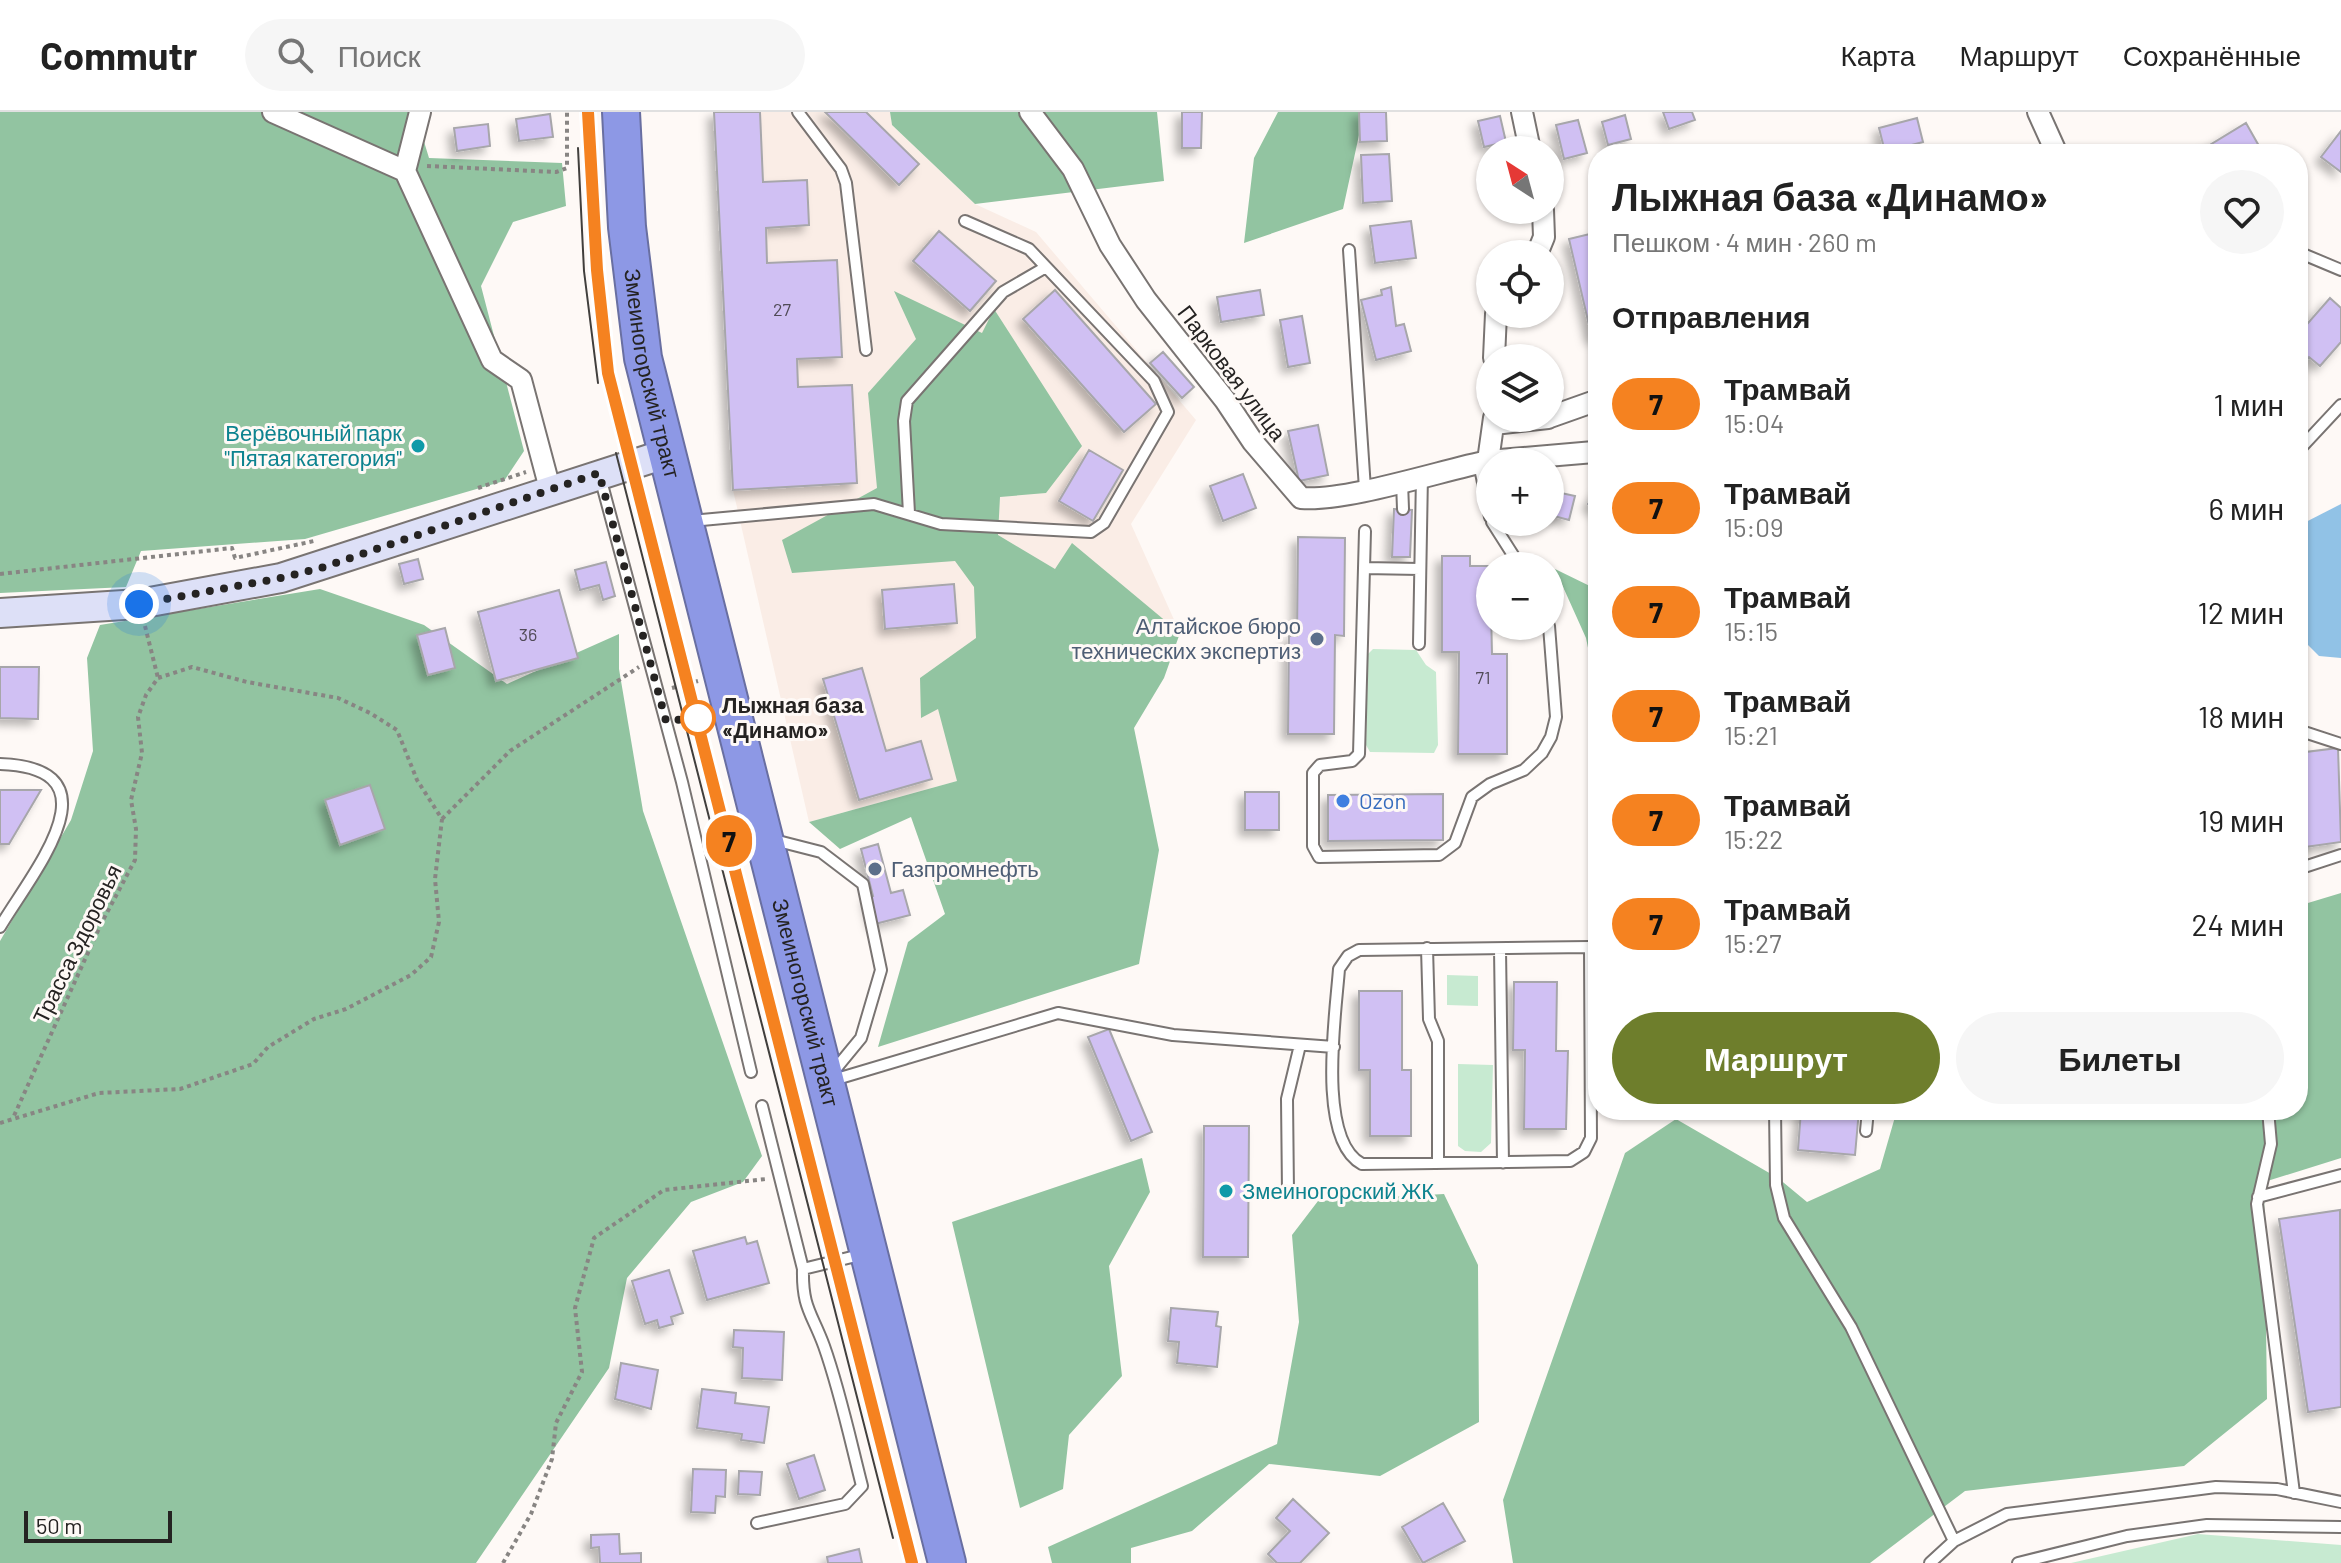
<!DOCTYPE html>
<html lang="ru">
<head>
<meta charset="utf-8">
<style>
	:root { --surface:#fff; --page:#f6f6f6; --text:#222; --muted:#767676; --line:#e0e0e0; --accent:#6e7e2c }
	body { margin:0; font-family:Barlow,sans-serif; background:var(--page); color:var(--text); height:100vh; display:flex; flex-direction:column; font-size:30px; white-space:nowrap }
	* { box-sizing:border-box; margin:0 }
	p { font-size:26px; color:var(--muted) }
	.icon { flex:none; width:44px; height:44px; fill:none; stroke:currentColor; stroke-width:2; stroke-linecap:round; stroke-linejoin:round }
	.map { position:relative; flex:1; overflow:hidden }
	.side { position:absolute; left:1588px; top:32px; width:720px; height:976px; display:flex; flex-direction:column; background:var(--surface); border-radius:32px; box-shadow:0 2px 6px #0004 }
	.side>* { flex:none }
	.badge { padding:0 16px; border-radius:26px; font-size:28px; line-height:52px }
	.needle { width:52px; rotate:324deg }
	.fabs { position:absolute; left:1476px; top:24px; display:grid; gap:16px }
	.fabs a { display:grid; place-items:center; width:88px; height:88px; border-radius:50%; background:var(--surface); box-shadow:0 2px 6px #0004; font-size:40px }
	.scale { position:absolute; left:24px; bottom:20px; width:148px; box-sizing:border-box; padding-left:8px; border:4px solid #252322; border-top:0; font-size:22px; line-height:28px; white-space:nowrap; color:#252322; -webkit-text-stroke:6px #fef9f6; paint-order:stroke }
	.you { position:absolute; width:40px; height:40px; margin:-20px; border:6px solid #fff; border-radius:50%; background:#1a73e8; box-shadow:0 0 0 12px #1a73e833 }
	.map>.badge { position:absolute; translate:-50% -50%; box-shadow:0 0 0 4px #fff }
	h2 { padding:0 24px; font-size:30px; line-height:72px }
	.round { display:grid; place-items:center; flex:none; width:84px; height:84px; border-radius:42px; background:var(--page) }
	.summary { display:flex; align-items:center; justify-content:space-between; height:136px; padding:0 24px }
	h1 { font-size:38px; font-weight:700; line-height:60px }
	.action { display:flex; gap:16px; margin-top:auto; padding:16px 24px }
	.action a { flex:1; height:92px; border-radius:48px; background:var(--accent); color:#fff; font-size:32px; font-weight:700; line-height:92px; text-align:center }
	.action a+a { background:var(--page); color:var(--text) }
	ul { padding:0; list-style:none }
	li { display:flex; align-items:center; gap:24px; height:104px; padding:0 24px }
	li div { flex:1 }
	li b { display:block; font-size:30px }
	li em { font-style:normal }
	li .badge { min-width:88px; font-weight:700; text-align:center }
	header { display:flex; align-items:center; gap:48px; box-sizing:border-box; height:112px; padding:0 40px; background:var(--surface); border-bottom:2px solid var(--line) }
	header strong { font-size:38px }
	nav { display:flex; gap:44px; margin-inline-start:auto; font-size:28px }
	.search { width:560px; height:72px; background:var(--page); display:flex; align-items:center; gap:20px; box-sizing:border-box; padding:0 28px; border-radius:44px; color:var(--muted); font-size:30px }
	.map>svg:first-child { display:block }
	.built { fill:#faede6 }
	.green { fill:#c7ead1 }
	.forest { fill:#92c4a1 }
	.water { fill:#91c2e6 }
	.building { fill:#d0c0f3; stroke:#a7a6aa; stroke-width:2; filter:url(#shadow) }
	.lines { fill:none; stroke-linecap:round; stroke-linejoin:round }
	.lane-casing { stroke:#797472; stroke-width:14 }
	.street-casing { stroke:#797472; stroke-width:24 }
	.secondary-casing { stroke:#797472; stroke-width:32 }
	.highway-casing { stroke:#696fa1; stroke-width:40 }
	.path { stroke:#888583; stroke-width:4; stroke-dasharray:4 4; stroke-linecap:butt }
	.lane { stroke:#fff; stroke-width:10 }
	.street { stroke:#fff; stroke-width:20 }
	.secondary { stroke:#dde0f7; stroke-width:28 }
	.highway { stroke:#8d98e5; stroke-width:36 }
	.tram { stroke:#413f3d; stroke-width:2 }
	.line-casing { stroke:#fff; stroke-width:18 }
	.line { stroke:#f58220; stroke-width:12 }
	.walk { stroke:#252322; stroke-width:8; stroke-dasharray:0 14.4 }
	.culture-dot { fill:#0f9aa8; stroke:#fef9f6; stroke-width:3 }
	.service-dot { fill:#5c6f8a; stroke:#fef9f6; stroke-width:3 }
	.stop-dot { fill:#fff; stroke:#f58220; stroke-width:4 }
	.shop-dot { fill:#3f7fe0; stroke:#fef9f6; stroke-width:3 }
	.labels { text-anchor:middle; stroke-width:6; stroke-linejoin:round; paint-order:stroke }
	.number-label { font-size:18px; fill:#504a56 }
	.street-label { font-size:22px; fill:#252322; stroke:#fef9f6 }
	.culture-label { font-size:22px; fill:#0d838f; stroke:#fef9f6; text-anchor:end }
	.service-label { font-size:22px; fill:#4e5e75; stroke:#fef9f6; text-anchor:end }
	.stop-label { font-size:22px; font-weight:bold; fill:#252322; stroke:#fef9f6; text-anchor:start }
	.shop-label { font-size:22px; fill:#366cbe; stroke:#fef9f6; text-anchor:start }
</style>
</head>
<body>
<header>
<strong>Commutr</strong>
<div class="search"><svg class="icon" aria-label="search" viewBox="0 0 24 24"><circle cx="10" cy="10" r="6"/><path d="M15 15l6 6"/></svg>Поиск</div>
<nav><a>Карта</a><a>Маршрут</a><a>Сохранённые</a></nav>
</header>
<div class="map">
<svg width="2341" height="1451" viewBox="0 0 2341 1451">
	<defs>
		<filter id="shadow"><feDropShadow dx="-6" dy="6" stdDeviation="4" flood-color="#0004"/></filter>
	</defs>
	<rect width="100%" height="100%" fill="#fef9f6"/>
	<path class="built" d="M714 0H890L892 13 975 92 1036 120 1196 308 1131 412 1180 521 957 669 809 710 733 378Z"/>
	<path class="green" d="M1373 537 1416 538 1426 553 1436 560 1438 633 1434 641 1370 640 1366 633 1368 542Z
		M1447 863 1478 864V894L1447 893Z
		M1458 952 1493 953 1491 1031 1481 1040 1465 1039 1458 1034Z
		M2198 1422 2341 1433V1451H2071Z"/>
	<path class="forest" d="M0 0H415L429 46 562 51 566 94 513 110 481 174 524 339 504 369 305 427 141 439 126 475 0 481Z
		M890 0H1157L1164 69 975 92 892 13Z
		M1278 0H1364L1343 97 1244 131 1254 46Z
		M894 179 982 221 994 197 1082 334 1046 381 1000 385 998 423 1055 457 1072 431 1180 521 1164 566 1134 616 1159 738 1139 852 878 935 908 830 945 802 911 705 840 737 809 710 957 669 938 597 921 606 920 566 976 526 974 475 955 449 792 461 782 428 877 376 868 281 916 227Z
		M1555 457 1598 478V585L1586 526Z
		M320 477 424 513 507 572 619 522V557L643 699 762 1044 743 1070 691 1090 627 1166 609 1256 476 1451H0V829L71 708 93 639 87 546 100 513Z
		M2341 781V1046L2264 1070 2267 1287 2184 1354 1965 1379 1870 1451H1513L1503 1388 1625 1041 1676 1007 1778 1066 1807 1090 1880 1057 1897 998H2298V794Z
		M1142 1046 1150 1080 1109 1154 1122 1264 1069 1323 1063 1377 1020 1396 952 1110Z
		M1444 1082 1478 1153 1479 1310 1380 1364 1269 1352 1192 1419 1131 1436V1451H1052L1048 1435 1277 1332 1299 1210 1292 1123 1318 1089Z"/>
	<path class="water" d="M2341 392V546L2319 544 2298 523V414Z"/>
	<path class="building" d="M714 0H760L763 70 807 68 809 113 766 116 767 151 837 148 842 245 797 247 798 275 852 273 857 371 733 378Z
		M825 0H866L919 52 899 73Z
		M1182 0H1202L1201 36H1182Z
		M1359 0H1386L1387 29 1360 30Z
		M1663 0H1692L1695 8 1669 17Z
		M550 2 553 25 519 29 516 7Z
		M1625 3 1631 27 1608 33 1602 10Z
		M1500 4 1506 30 1484 35 1478 9Z
		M1917 6 1923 30 1885 40 1879 16Z
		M1578 8 1587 41 1564 47 1556 13Z
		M2246 11 2259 34 2245 42H2201L2200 39Z
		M488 12 490 34 457 39 454 16Z
		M2341 19V60L2321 45Z
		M1389 42 1392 89 1363 91 1361 43Z
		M1411 109 1416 146 1375 151 1370 114Z
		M939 119 996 169 970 199 913 149Z
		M1598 120V225L1592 226 1569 127Z
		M1391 175 1396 214 1404 212 1411 239 1376 248 1361 188 1382 183 1381 178Z
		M1055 178 1156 292 1124 320 1023 207Z
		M1260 178 1264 203 1221 210 1217 185Z
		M2330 186 2341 196V230L2320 254 2309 245 2298 257V215L2302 218Z
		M1302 204 1310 251 1288 255 1280 208Z
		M1163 240 1194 275 1182 286 1150 251Z
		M1318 313 1328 363 1299 369 1288 319Z
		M1089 338 1123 358 1093 409 1059 389Z
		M1243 362 1256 396 1223 409 1210 374Z
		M1598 378V399L1588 392Z
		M1552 379 1575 384 1569 408 1550 403Z
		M1394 397 1412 398 1410 445H1392Z
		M1298 425 1345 426 1344 524 1335 523 1334 622H1288L1289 524H1297Z
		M1442 444H1470V454H1490L1492 542H1507V642H1458L1459 540H1442Z
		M418 447 423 467 404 472 399 452Z
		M606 450 615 484 603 488 599 473 580 478 575 458Z
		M954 472 957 511 885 517 882 478Z
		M559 478 578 546 496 569 478 500Z
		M445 516 455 556 428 563 417 523Z
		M0 555H39L38 607 0 606Z
		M862 556 886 639 921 629 932 667 859 688 823 567Z
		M2338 636 2341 730 2298 736V641Z
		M370 673 385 717 340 733 325 688Z
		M0 678H41L9 732H0Z
		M1245 680H1279V718H1245Z
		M1443 682V728L1328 729V683Z
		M878 732 891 781 903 778 910 803 875 812 868 785 873 784 861 737Z
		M1514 870H1557L1556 939H1568L1566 1017H1524L1525 938H1513Z
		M1359 879H1402V958H1411V1024H1370V958H1359Z
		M1109 917 1152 1020 1131 1029 1088 925Z
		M1801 998H1859L1855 1043 1798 1038Z
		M1204 1014H1249L1248 1145H1203Z
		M2340 1098 2341 1295 2308 1300 2279 1107Z
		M745 1125 747 1132 757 1129 769 1171 707 1188 693 1139Z
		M669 1158 683 1201 671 1205 673 1212 659 1216 657 1208 645 1212 632 1169Z
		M1171 1196 1218 1200 1216 1214 1221 1215 1217 1255 1177 1251 1179 1230 1168 1229Z
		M734 1218 784 1220 782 1268 742 1266 743 1236 733 1235Z
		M621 1251 658 1258 651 1297 615 1287Z
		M702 1277 736 1281 735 1291 769 1295 764 1331 741 1328 742 1322 697 1316Z
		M814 1343 825 1378 799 1387 787 1352Z
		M693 1357 726 1358 725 1385 716 1384 715 1401 691 1400Z
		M739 1359 762 1360 760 1383 738 1382Z
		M1293 1387 1329 1421 1300 1451H1277L1268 1442 1290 1419 1276 1406Z
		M1443 1391 1465 1429 1423 1451 1402 1415Z
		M619 1422 620 1442 641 1441V1451H600L599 1435 591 1436V1423Z
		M859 1437 862 1451H828L827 1445Z"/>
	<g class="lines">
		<defs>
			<path id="lane" d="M798 0 841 57 846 71 866 238
				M1349 138 1365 377
				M2298 140 2341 158
				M2298 339 2341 293
				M1479 351 1490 405
				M600 365 682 670 751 960
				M1402 370 1403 397
				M909 401 904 309 907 289 1003 180 1046 155
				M691 409 874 392 941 412 1091 420 1104 411 1168 300 1154 269 1029 137 965 109
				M1492 410 1520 454
				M1365 419 1359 642 1352 649 1320 653 1313 661V734L1319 745 1439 743 1455 731 1472 685 1490 672 1524 658 1542 641 1551 625 1556 605 1549 514
				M1364 456 1420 457
				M1419 532 1422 363
				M2298 618 2341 632
				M0 652C122 656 32 761 0 815
				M774 728 821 740 863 772 881 858 861 926 833 960
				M2298 757 2341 743
				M1590 835 1591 1026 1584 1040 1570 1049 1362 1052C1316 1028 1336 900 1339 857L1348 844 1359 838Z
				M1427 836 1429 907 1438 929V1051
				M1500 837 1503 1051
				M830 969 1058 901 1173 923 1334 935
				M1775 998 1776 1073 1784 1106 1851 1215 1954 1429
				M2268 998 2271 1032 2257 1092 2294 1381
				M1866 1019 1868 998
				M1288 1080 1287 987 1300 933
				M2258 1085 2341 1063
				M803 1157 864 1142
				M757 1411 845 1392 862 1374C850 1327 840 1279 824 1234 812 1201 802 1196 803 1157L762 994
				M1930 1451 1954 1429 2007 1402 2216 1375 2277 1377 2341 1390
				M2018 1451 2127 1424 2207 1413 2341 1415"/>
			<path id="street" d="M273 0 405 59
				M420 0 405 59 492 248 521 268 550 377
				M1030 0 1073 57 1110 133 1146 188 1225 288 1253 330 1301 386C1345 390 1440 359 1488 349L1494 306
				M1522 0 1530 38
				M2038 0 2057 42
				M1537 142 1544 125 1543 98
				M1494 246 1496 202
				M1550 305 1598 288
				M1494 312 1548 306
				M1488 349 1594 340 1598 335"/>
			<path id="secondary" d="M0 501 139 492 281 466 665 342"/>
			<g id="highway">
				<path id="s1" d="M621 0 627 115 643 246 947 1451"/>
			</g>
		</defs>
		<use href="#lane" class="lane-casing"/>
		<use href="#street" class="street-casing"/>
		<use href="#secondary" class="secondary-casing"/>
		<use href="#highway" class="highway-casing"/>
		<path class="path" d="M427 54 556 60 567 56V0
			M478 376 526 360
			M0 462 232 436 235 446 314 429
			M145 514 158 566
			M672 576 698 569
			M442 707 510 639 639 555
			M0 1011 99 981 180 977 253 952 268 935 314 907 346 897 411 863 431 845 439 810 435 767 442 707 417 668 397 618 370 601 338 586 247 570 192 555 158 566 146 583 138 605 142 641 131 688 136 717 135 748 101 812 13 1006
			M503 1451 531 1402 552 1347 556 1311 582 1260 575 1196 594 1126 664 1078 766 1067"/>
		<use href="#lane" class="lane"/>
		<use href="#street" class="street"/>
		<use href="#secondary" class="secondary"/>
		<use href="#highway" class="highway"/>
		<path class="tram" d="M588 0 597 158 608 261 912 1451
			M578 36 584 159 598 271
			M616 341 893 1426"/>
	</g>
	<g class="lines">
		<defs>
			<path id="line" d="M588 0 597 158 608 261 912 1451"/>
		</defs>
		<use href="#line" class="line-casing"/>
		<use href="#line" class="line"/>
		<path class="walk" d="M139 492 281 466 324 455 599 361 666 609 698 606"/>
	</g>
	<g class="culture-dot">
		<circle cx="418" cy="334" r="8"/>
		<circle cx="1226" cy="1079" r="8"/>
	</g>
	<g class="service-dot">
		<circle cx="1317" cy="527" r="8"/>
		<circle cx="875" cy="757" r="8"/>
	</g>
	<circle class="stop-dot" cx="698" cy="606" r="16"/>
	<circle class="shop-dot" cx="1343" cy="689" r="8"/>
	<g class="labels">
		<g class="number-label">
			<text x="782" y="204">27</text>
			<text x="528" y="529">36</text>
			<text x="1483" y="572">71</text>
		</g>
		<g class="street-label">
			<text transform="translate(1232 261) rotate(53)" y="8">Парковая улица</text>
			<text dy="8" stroke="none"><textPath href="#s1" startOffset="264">Змеиногорский тракт</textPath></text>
			<text transform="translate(77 832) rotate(-64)" y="8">Трасса Здоровья</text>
			<text dy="8" stroke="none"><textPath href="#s1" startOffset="912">Змеиногорский тракт</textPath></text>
		</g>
		<g class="culture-label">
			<text x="402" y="329">Верёвочный парк<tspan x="402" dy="25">"Пятая категория"</tspan></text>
			<text x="1242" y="1087" text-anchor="start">Змеиногорский ЖК</text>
		</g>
		<g class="service-label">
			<text x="1301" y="522">Алтайское бюро<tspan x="1301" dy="25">технических экспертиз</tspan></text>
			<text x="891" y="765" text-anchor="start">Газпромнефть</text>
		</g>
		<g class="stop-label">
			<text x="722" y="601">Лыжная база<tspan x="722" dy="25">«Динамо»</tspan></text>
		</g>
		<g class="shop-label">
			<text x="1359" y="697">Ozon</text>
		</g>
	</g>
</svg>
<div class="fabs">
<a><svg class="needle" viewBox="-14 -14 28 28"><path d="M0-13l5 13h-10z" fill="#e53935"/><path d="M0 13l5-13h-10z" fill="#767676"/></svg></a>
<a><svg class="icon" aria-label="locate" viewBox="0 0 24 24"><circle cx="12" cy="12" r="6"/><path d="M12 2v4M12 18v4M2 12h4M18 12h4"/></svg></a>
<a><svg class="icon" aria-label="layers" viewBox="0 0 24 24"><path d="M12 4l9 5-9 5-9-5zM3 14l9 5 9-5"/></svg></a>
<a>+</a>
<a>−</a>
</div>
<div class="scale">50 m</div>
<div class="you" style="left:139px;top:492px"></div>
<b class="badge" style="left:729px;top:729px;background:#f58220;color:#111">7</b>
<section class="side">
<div class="summary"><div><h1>Лыжная база «Динамо»</h1><p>Пешком · 4 мин · 260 m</p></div><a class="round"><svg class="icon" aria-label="heart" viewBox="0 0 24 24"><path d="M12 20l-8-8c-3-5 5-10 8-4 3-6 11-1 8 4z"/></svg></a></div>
<h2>Отправления</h2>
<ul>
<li><span class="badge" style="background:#f58220;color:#111">7</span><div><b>Трамвай</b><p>15:04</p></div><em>1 мин</em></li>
<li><span class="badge" style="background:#f58220;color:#111">7</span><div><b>Трамвай</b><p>15:09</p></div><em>6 мин</em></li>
<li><span class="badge" style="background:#f58220;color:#111">7</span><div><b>Трамвай</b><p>15:15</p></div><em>12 мин</em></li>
<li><span class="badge" style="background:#f58220;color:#111">7</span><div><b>Трамвай</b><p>15:21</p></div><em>18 мин</em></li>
<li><span class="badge" style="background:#f58220;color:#111">7</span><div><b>Трамвай</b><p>15:22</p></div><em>19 мин</em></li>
<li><span class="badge" style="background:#f58220;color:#111">7</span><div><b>Трамвай</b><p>15:27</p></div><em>24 мин</em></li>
</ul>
<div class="action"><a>Маршрут</a><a>Билеты</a></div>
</section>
</div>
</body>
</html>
